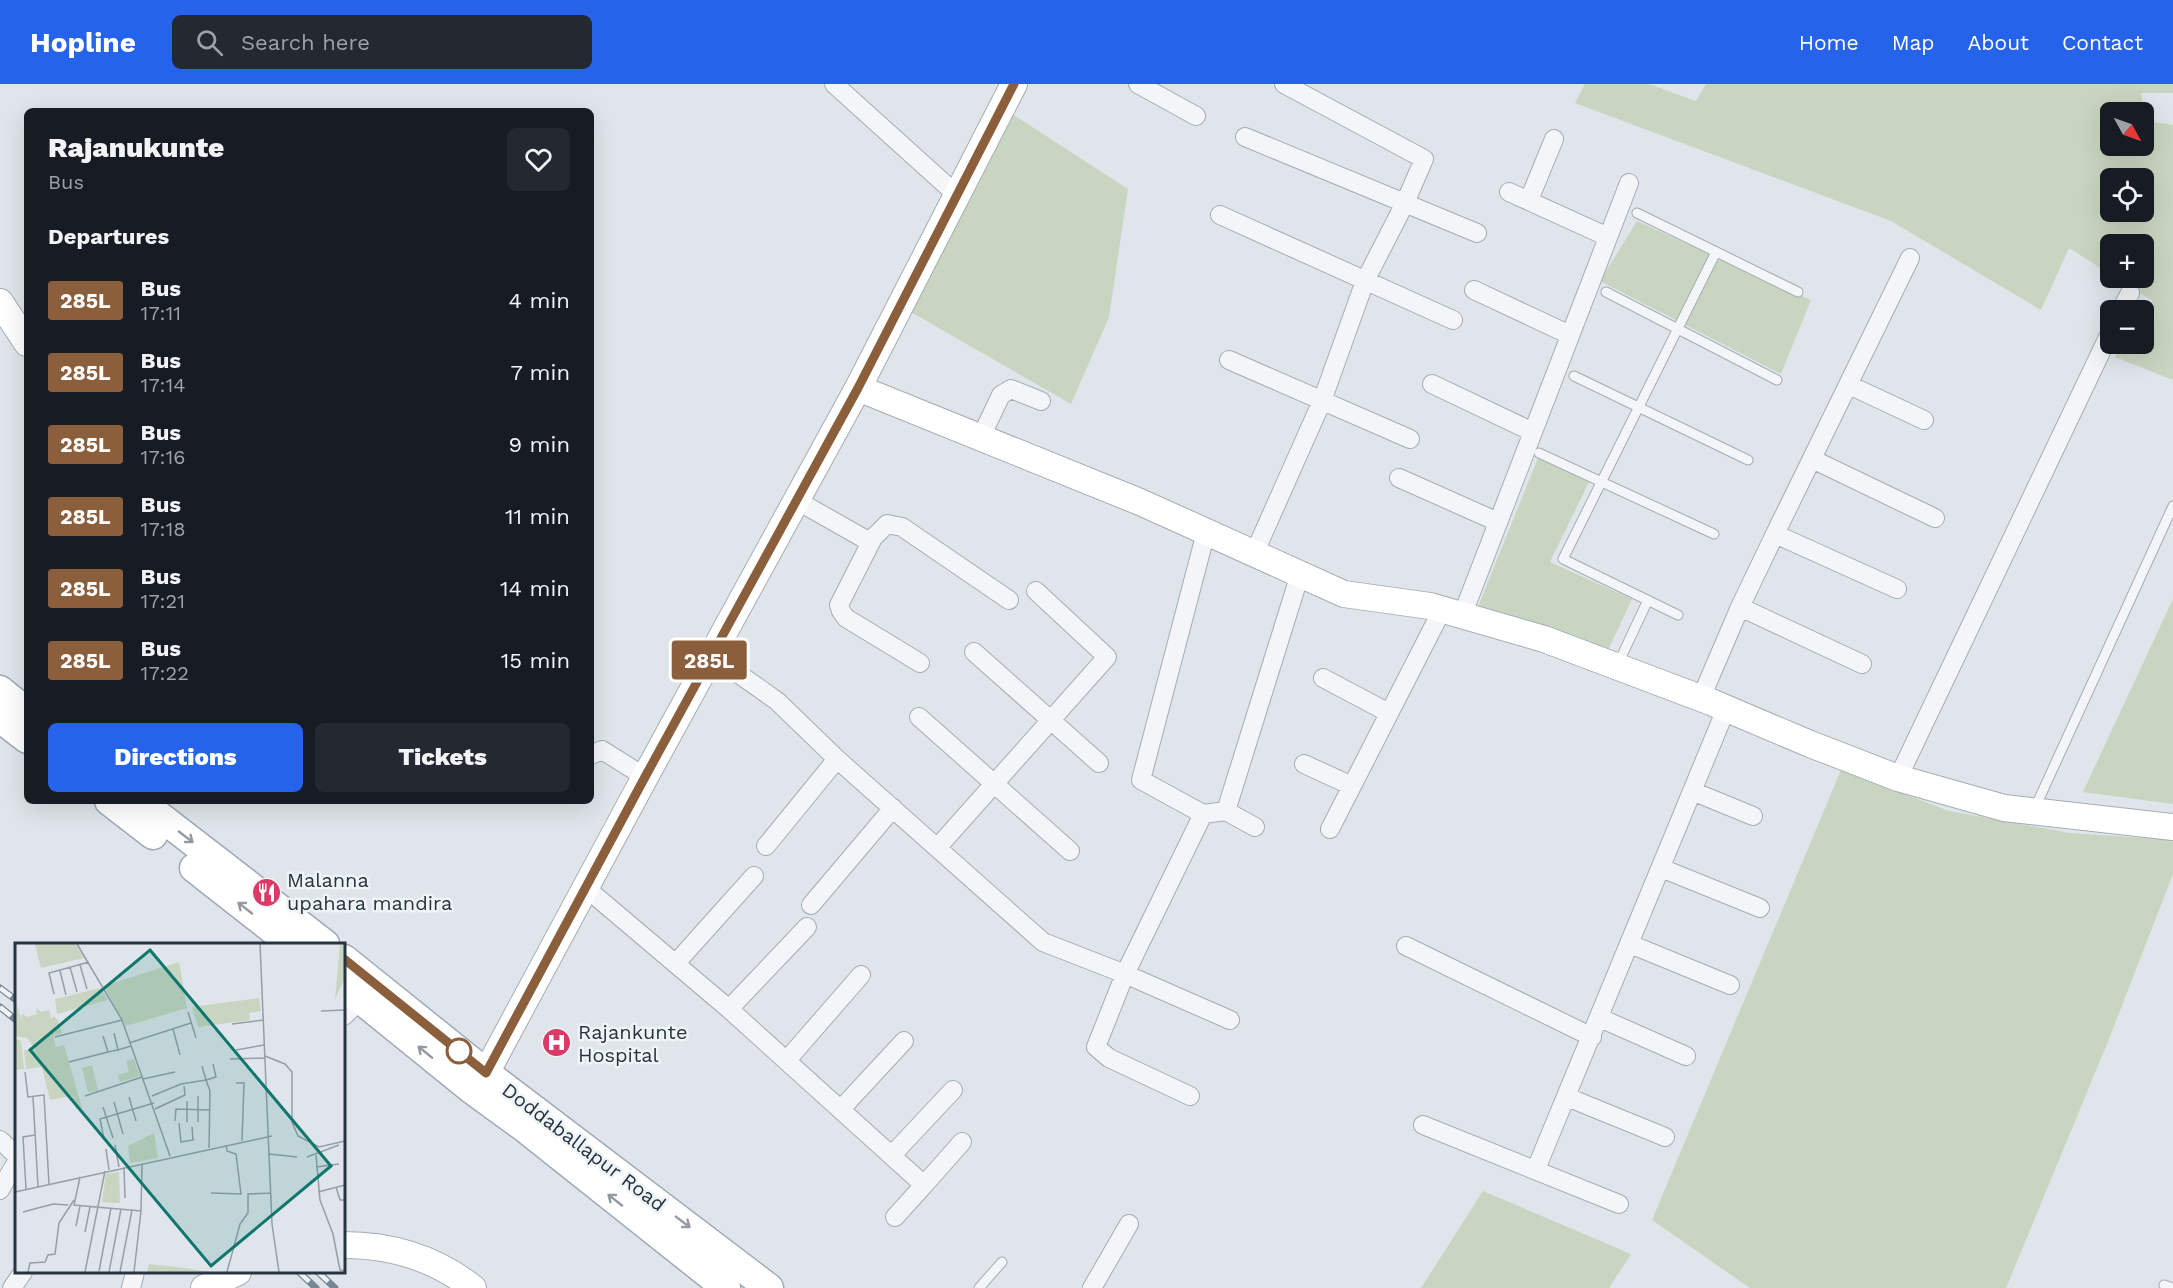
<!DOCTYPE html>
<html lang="en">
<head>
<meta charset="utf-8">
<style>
	:root { --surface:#171b24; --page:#242831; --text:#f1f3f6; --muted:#9ea1a6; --accent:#2563eb }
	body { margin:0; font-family:"Work Sans",sans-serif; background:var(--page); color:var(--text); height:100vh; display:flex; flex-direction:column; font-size:22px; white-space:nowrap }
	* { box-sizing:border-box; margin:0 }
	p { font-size:20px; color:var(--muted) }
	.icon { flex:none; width:33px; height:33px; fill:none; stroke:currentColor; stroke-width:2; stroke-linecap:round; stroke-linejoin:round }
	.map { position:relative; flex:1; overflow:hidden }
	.side { position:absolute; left:24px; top:24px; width:570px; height:696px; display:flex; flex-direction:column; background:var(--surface); border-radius:9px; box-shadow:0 6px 24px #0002 }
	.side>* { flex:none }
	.badge { padding:0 12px; border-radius:4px; font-size:21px; line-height:39px }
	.needle { width:39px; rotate:130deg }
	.tools { position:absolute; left:2100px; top:18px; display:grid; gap:12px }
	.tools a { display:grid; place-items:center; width:54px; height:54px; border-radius:9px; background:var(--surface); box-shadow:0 6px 24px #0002; font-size:30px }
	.map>.badge { position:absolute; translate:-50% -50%; box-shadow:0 0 0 3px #fff }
	h2 { padding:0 24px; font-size:22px; line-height:54px }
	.round { display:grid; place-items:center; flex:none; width:63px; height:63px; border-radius:9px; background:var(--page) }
	.headline { display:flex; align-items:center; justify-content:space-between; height:102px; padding:0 24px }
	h1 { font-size:28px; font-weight:800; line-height:45px }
	.button { display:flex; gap:12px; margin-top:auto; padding:12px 24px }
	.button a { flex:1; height:69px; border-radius:9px; background:var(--accent); color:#fff; font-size:24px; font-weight:800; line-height:69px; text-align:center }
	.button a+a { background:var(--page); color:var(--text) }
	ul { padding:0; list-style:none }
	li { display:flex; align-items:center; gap:18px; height:72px; padding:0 24px }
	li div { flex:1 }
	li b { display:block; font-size:22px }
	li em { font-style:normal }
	li .badge { min-width:66px; font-weight:700; text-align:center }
	header { display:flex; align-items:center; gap:36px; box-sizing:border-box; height:84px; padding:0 30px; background:var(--accent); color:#fff }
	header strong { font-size:28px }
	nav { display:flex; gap:33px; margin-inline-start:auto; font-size:21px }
	.search { width:420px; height:54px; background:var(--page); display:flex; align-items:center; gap:15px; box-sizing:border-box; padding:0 21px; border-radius:9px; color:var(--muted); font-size:22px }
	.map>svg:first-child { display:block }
	.green { fill:#c8d5c0; fill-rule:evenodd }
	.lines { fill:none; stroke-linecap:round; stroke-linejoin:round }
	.lane-casing { stroke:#a4adb5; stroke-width:11 }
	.street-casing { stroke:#a4adb5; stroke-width:20 }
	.secondary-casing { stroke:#a4adb5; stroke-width:28 }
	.primary-casing { stroke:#9eabb7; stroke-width:31 }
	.lane { stroke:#f3f5f8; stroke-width:9 }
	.street { stroke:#f3f5f8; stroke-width:18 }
	.secondary { stroke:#fff; stroke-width:26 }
	.primary { stroke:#fff; stroke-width:28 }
	.rail-casing { stroke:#778695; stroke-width:7 }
	.rail { stroke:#eff4f7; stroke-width:4.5; stroke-dasharray:14; stroke-linecap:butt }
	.oneway { stroke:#939aa1 }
	.line-casing { stroke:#fff; stroke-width:14 }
	.line { stroke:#8b5e3c; stroke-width:9 }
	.stop-dot { fill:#fff; stroke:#8b5e3c; stroke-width:3 }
	.labels { text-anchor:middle; stroke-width:5; stroke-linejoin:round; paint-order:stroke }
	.poi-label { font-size:20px; fill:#273543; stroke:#eff4f7; text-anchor:start }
	.street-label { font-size:20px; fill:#273543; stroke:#eff4f7 }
	.inset-road { fill:none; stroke:#959fa7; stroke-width:1.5 }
	.view { fill:#0f766e; fill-opacity:0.15; stroke:#0f766e; stroke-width:3 }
	.inset-edge { fill:none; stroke:#273543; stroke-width:3 }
</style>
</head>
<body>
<header>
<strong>Hopline</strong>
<div class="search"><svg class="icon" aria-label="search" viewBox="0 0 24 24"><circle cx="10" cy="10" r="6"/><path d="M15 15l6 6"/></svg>Search here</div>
<nav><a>Home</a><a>Map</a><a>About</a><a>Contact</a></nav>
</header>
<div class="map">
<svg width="2173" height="1204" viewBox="0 0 2173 1204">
	<rect width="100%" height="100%" fill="#dfe5ea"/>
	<path class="green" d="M1585 0H1649L1696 17 1706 0H2173V9H2141L2146 37 2173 41V296L2115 273 2120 260H2144V228L2153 217 2116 194H2144V160H2110V190L2069 164 2041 226 1891 137 1575 19ZM2110 28H2144V62H2110ZM2110 94H2144V128H2110Z
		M1012 30 1128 105 1109 233 1071 320 904 224Z
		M1637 137 1811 216 1781 290 1600 197Z
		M1538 374 1589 398 1550 478 1632 515 1608 566 1478 523Z
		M2173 515V720L2083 708Z
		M1841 686 1949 727 2070 749 2173 756V790L2109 955 2006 1204H1750L1652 1136Z
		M1483 1107 1631 1170 1609 1204H1421Z"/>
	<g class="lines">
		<defs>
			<path id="lane" d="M1637 129 1798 208
				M1606 208 1777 296
				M1574 292 1748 376
				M1539 369 1714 450
				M1678 531 1563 475 1716 168
				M1617 582 1648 516
				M2034 726 2173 422
				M2164 1201 2173 1204
				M979 1204 1002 1178"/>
			<path id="street" d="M834 0 957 111
				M1138 0 1196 32
				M1245 53 1477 149
				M1509 108 1608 153
				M1529 116 1554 55
				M1220 131 1453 236
				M1474 206 1570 251
				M2121 226 2130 209
				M1229 276 1410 355
				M1432 300 1533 348
				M1849 301 1924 336
				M981 353 1001 311 1011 305 1041 317
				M1812 375 1935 434
				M1399 394 1498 438
				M796 416 870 458
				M1206 448 1141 696 1203 730 1226 727 1300 490
				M1775 450 1910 174
				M1254 470 1322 317 1365 197 1405 119 1424 75 1284 0
				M1740 523 1775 450 1897 505
				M1462 532 1629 99
				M974 568 1099 679
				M712 571 777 617 837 675 1043 858 1125 890 1203 730
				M920 579 846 534 841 527 839 521 873 454 887 440 902 443 1009 516
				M1323 594 1389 629
				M1701 614 1740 523 1862 580
				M919 633 1070 767
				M591 671 602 666 645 693
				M1304 680 1352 702
				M1898 694 2110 249
				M1692 707 1753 732
				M1226 727 1255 743
				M1330 745 1442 526
				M766 762 837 675
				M937 764 1107 573 1036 507
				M1661 784 1760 824
				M586 804 729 925 924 1101 962 1058
				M811 821 893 724
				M1630 860 1730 901
				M1406 862 1592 953
				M676 879 754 792
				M729 925 807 843
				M344 932 368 908
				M1600 934 1686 972
				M787 976 861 891
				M1190 1012 1109 974 1096 963 1125 890 1230 936
				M1567 1013 1665 1053
				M841 1025 904 957
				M1423 1041 1619 1120
				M0 1056 16 1071
				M892 1071 953 1006
				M1536 1085 1726 625
				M0 1106 16 1079
				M895 1133 924 1101
				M12 1204 23 1188
				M131 1204 135 1188
				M1092 1204 1129 1140"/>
			<path id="secondary" d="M0 218 27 259
				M858 304 1140 418 1344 510 1430 522 1544 555 1711 618 1810 660 1898 694 2004 724 2173 743
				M473 1003 486 989 645 693 858 304 1014 0
				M344 1161C391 1161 435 1174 473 1204
				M204 1204 238 1188"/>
			<path id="primary" d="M0 606 27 628
				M0 634 27 655
				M109 717 153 751
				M140 717 325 860
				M194 784 291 860
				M344 875 486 989 769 1204
				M344 902 471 1005 526 1045 726 1204"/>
		</defs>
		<use href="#lane" class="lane-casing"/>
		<use href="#street" class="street-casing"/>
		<use href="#secondary" class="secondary-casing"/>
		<use href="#primary" class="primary-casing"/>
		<use href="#lane" class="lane"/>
		<use href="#street" class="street"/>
		<use href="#secondary" class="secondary"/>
		<use href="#primary" class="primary"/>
		<defs>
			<path id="rail" d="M0 904 16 916
				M0 923 16 936
				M299 1188 316 1204
				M318 1188 335 1204"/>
		</defs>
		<use href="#rail" class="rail-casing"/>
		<use href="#rail" class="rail"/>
	</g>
	<defs><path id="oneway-shaft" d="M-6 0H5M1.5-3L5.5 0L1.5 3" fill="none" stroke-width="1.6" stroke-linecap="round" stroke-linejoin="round" transform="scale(1.5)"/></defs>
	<g class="oneway">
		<use href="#oneway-shaft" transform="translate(186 753) rotate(38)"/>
		<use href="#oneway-shaft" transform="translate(245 824) rotate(-142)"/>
		<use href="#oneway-shaft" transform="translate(425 968) rotate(-141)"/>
		<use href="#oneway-shaft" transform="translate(615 1116) rotate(-142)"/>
		<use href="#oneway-shaft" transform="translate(683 1138) rotate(37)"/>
	</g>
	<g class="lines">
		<defs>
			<path id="line" d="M344 875 486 989 645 693 858 304 1014 0"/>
		</defs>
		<use href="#line" class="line-casing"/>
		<use href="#line" class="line"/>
	</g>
	<defs>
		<symbol id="restaurant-disc" viewBox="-11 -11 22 22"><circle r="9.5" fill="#db3966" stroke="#eff4f7"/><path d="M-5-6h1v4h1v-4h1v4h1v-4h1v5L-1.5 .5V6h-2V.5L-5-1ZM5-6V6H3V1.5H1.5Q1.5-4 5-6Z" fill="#fff"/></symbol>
		<symbol id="hospital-disc" viewBox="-11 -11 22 22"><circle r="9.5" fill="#db3966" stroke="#eff4f7"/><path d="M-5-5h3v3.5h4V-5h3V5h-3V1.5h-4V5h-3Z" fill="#fff"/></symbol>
	</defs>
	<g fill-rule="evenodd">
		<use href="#restaurant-disc" x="250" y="792" width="33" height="33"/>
		<use href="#hospital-disc" x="540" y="942" width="33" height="33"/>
	</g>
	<circle class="stop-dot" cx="459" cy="967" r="12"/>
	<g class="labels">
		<g class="poi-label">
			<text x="287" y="803">Malanna<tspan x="287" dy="23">upahara mandira</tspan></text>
			<text x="578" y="955">Rajankunte<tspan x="578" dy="23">Hospital</tspan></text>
		</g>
		<g class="street-label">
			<text transform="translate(584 1063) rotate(37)" y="7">Doddaballapur Road</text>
		</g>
	</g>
	<g transform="translate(15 859)">
		<rect width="330" height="330" fill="#dfe5ea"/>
		<path d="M20 1H60L69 15 26 25ZM325 1H330V35L320 56ZM164 19 172 65 111 83 89 43ZM85 45 93 57 42 71 40 56ZM244 55 246 68 234 70 235 77 183 84 177 64ZM2 61 6 76 7 71 13 74 22 71 21 65 26 69 34 67 36 76 39 73 43 77 47 91 39 92 40 104 49 102 67 165 61 166 57 153 35 157 27 124 11 126 9 107H21L12 95 0 93ZM0 95 6 98 9 126 0 127ZM119 116 125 133 105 139 103 132 114 129 111 118ZM77 122 83 148 73 149 67 125ZM139 190 143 215 115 220 113 203ZM104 229 105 260 87 259 91 231ZM134 321 170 325 194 329H132Z" fill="#c8d5c0"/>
		<path class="inset-road" d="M62 1 107 77 155 213M245 1 257 281 264 329M65 22 72 46M55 24 62 49M45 28 51 52M39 51 34 30 74 19M306 68 330 67M173 69 181 95M217 81 248 77M158 86 165 112M99 90 103 107 116 103M88 93 93 109 103 107M40 94 107 77M114 100 176 80M221 107 249 102M250 113 270 121 277 129V179L283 193 304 204 330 198M215 116 250 115M54 119 93 109M187 123 191 137 201 134 198 121M10 129 13 154 29 152 34 241M128 136 160 129M221 140H229L227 198M70 153 127 134M137 153 166 141 191 137 195 148 194 205M18 154 23 243M114 154 121 178M99 159 108 191M88 164 98 195M140 166 170 152 169 143M160 178 161 166 194 167M172 179V158M183 179V153M164 180 166 199 178 197 177 184M89 196 85 176 139 160M100 202 104 224M91 206 94 227M254 211 282 214M301 212 305 257 318 291 325 327 330 328M292 214 324 202M109 224 110 255M301 224 324 221M65 234 59 262 126 268 127 222M321 244 325 257H330M11 246 8 194 20 192M0 249 257 193M303 249 330 242M196 250 226 251 221 211 212 208 211 202M8 269 38 261 53 262M61 283 65 263M70 289 75 264M84 328 96 265M13 329 15 320 30 319 33 312 40 311 44 280 59 257M70 329 90 228M94 329 106 266M105 329 117 267M119 329 126 268M212 329 225 281 233 270V251L256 250"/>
		<path class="view" d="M135 7 316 223 196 323 15 107Z"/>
		<rect width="330" height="330" class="inset-edge"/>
	</g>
</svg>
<div class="tools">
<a><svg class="needle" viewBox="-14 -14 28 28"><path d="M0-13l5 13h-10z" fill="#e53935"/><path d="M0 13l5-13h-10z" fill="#9ea1a6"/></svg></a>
<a><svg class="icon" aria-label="locate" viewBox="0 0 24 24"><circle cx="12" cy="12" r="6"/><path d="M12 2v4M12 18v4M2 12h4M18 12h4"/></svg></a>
<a>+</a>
<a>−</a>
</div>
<b class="badge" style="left:709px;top:576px;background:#8b5e3c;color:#fff">285L</b>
<section class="side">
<div class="headline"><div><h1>Rajanukunte</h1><p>Bus</p></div><a class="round"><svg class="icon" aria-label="heart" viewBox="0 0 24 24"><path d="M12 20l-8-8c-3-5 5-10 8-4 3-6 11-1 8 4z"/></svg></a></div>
<h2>Departures</h2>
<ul>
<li><span class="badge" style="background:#8b5e3c;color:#fff">285L</span><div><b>Bus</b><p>17:11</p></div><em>4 min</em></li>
<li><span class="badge" style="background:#8b5e3c;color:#fff">285L</span><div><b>Bus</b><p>17:14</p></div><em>7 min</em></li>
<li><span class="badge" style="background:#8b5e3c;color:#fff">285L</span><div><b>Bus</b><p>17:16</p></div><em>9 min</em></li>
<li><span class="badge" style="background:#8b5e3c;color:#fff">285L</span><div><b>Bus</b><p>17:18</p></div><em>11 min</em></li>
<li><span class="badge" style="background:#8b5e3c;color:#fff">285L</span><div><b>Bus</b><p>17:21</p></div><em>14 min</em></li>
<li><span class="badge" style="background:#8b5e3c;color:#fff">285L</span><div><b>Bus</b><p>17:22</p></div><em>15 min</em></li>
</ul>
<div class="button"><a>Directions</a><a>Tickets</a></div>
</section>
</div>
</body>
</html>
